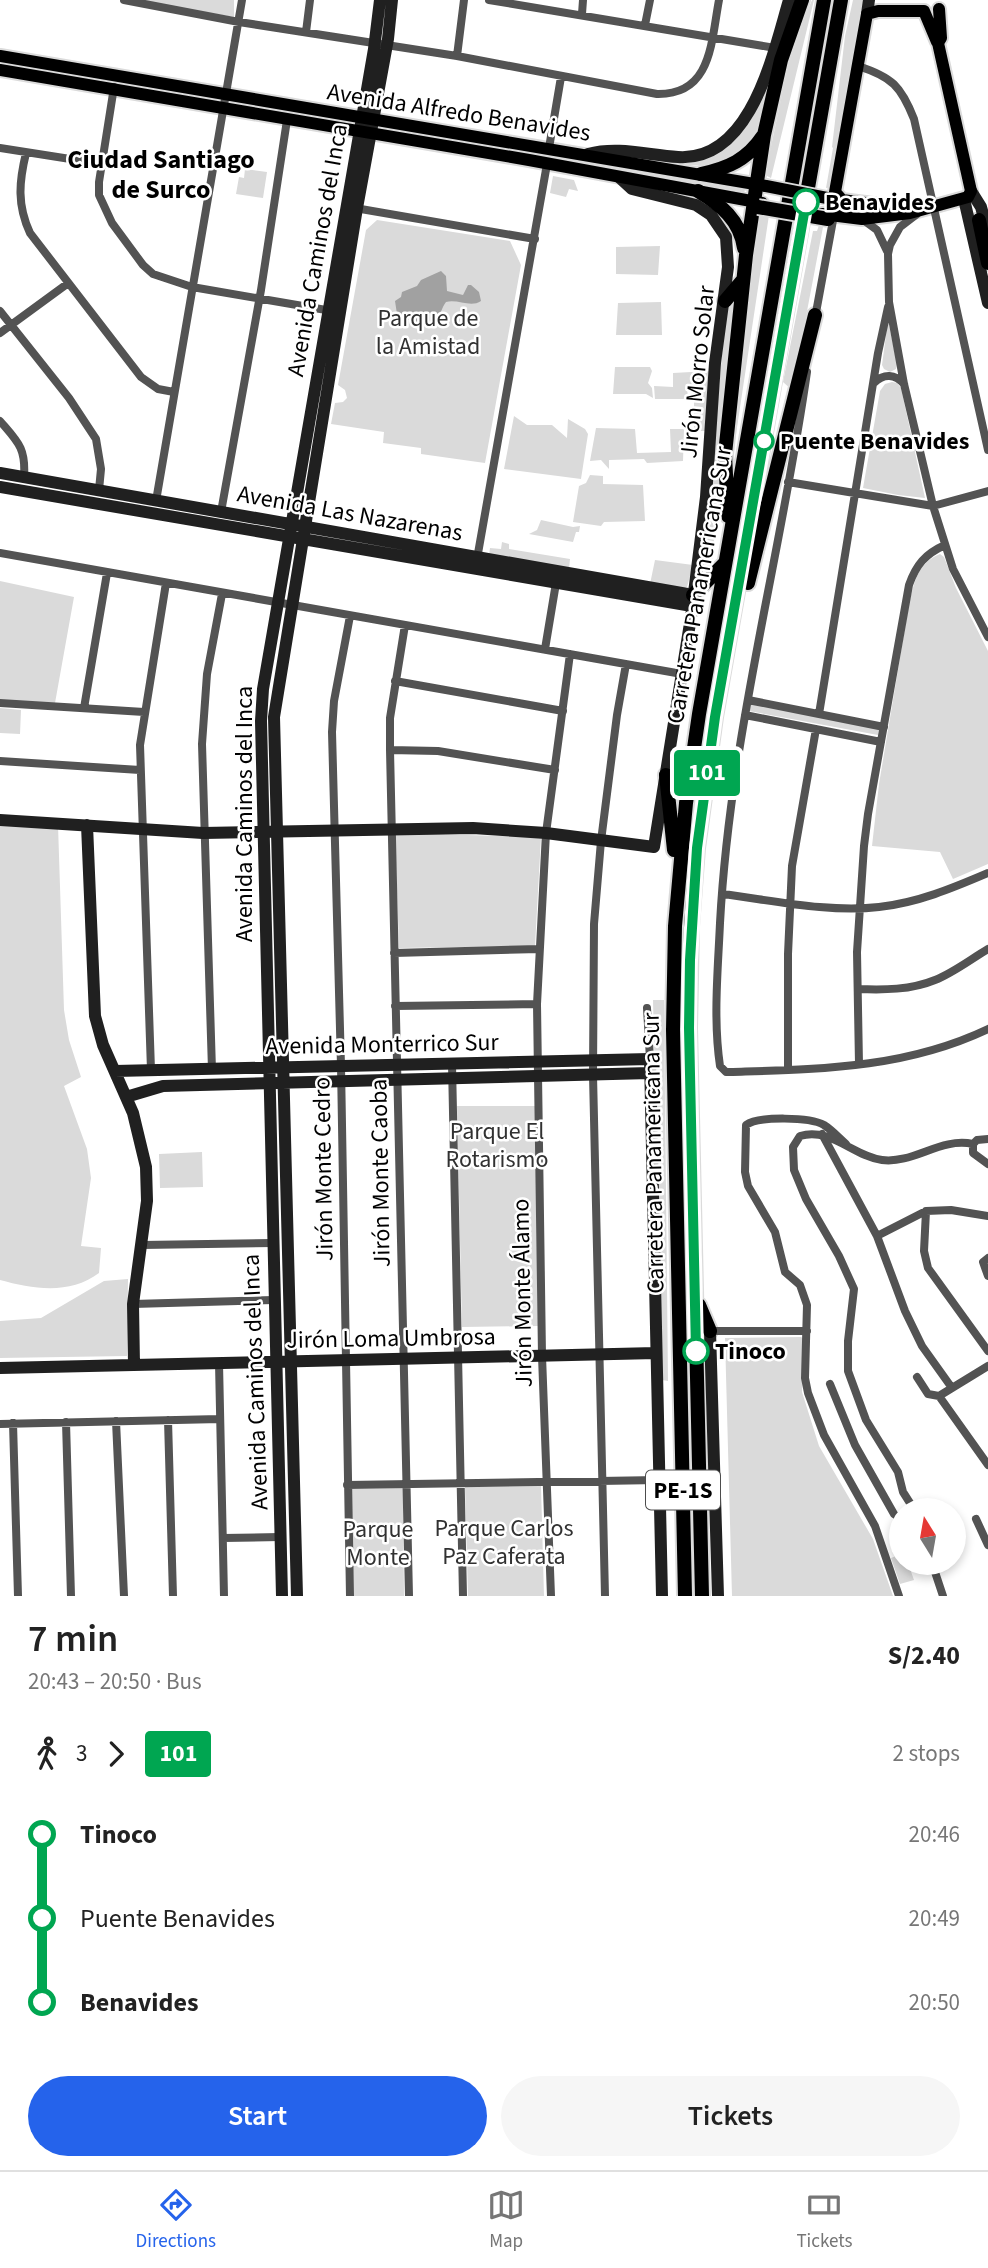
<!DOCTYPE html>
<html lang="en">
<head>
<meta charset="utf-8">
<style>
	:root { --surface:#fff; --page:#f6f6f6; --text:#222; --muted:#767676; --line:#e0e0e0; --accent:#2563eb }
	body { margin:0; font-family:"Source Sans 3",sans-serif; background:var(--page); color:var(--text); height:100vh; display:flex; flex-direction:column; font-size:26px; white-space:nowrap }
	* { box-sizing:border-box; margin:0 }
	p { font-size:23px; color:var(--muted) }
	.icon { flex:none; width:38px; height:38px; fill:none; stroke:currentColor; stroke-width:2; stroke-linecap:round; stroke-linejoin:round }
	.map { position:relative; height:1596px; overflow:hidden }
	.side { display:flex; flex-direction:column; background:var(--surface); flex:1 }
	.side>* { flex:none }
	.badge { padding:0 14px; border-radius:5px; font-size:24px; line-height:46px }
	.needle { width:46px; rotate:349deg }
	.fabs { position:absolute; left:889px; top:1498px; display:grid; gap:14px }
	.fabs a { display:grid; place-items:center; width:77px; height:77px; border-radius:50%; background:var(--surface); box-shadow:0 4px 10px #0003; font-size:35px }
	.map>.badge { position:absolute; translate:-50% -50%; box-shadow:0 0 0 4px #fff }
	.legs { display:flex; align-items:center; gap:10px; height:77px; padding:0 28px; font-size:23px }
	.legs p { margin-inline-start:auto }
	.headline { display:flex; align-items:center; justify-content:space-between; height:119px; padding:0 28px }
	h1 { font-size:38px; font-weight:600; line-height:52px }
	.action { display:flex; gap:14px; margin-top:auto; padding:14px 28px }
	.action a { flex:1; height:80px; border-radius:42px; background:var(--accent); color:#fff; font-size:28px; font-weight:600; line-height:80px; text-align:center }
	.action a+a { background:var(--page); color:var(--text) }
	ul { padding:0 28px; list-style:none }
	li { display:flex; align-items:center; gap:24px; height:84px; font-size:26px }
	li i { display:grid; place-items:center; width:10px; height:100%; margin:0 9px; background:currentColor }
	li i::after { content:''; width:18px; height:18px; margin:-9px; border:5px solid; border-radius:50%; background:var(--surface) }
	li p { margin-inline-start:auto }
	li:first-child i { background:linear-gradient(#0000 50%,currentColor 0) }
	li:last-child i { background:linear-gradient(currentColor 50%,#0000 0) }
	.tab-bar { display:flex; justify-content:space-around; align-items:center; height:98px; border-top:2px solid var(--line); background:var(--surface); font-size:19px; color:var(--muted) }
	.tab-bar a { display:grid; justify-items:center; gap:4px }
	.tab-bar .current { color:var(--accent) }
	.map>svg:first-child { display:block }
	.green { fill:#dadada }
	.water { fill:#a1a1a1 }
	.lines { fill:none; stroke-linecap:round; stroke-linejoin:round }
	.primary-casing { stroke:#dbdbdb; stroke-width:16 }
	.highway-casing { stroke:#dbdbdb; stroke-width:18 }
	.street { stroke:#535353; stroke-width:8 }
	.secondary { stroke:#202020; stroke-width:12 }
	.primary { stroke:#000; stroke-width:12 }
	.highway { stroke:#000; stroke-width:14 }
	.primary-bridge-casing { stroke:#dbdbdb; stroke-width:16; stroke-linecap:butt }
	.highway-bridge-casing { stroke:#dbdbdb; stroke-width:18; stroke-linecap:butt }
	.primary-bridge { stroke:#000; stroke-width:12 }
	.highway-bridge { stroke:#000; stroke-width:14 }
	.line-1-casing { stroke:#fff; stroke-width:16 }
	.line-1 { stroke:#00a651; stroke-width:10 }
	.stop-1-dot { fill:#fff; stroke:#00a651; stroke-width:3.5 }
	.labels { text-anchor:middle; stroke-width:5; stroke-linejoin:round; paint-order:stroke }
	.shield { fill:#fff; stroke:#4c4c4c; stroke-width:2 }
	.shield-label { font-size:23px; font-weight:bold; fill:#000 }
	.street-label { font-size:24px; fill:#000; stroke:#fff }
	.stop-label { font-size:24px; font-weight:bold; fill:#000; stroke:#fff; text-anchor:start }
	.park-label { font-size:24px; fill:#313131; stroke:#fff }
	.neighbourhood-label { font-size:26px; font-weight:bold; fill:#000; stroke:#fff }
</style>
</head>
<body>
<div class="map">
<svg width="988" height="1596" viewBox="0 0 988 1596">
	<rect width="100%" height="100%" fill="#fff"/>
	<path class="green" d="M134 0H234V17Z
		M812 0H814L771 178 765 175 792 47Z
		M853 0H865L832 187 826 188 833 148 832 147 845 36Z
		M760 97 766 99 758 131 751 147 713 167 680 164C727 158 741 137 760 97Z
		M387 127 745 188 744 195 387 131Z
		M245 169 267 172 263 198 236 194 239 177 244 178Z
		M553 176 574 180 578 191 569 189 566 197 550 193Z
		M758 213 769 215 733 454 730 451Z
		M377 220 510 241 521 265 485 463 421 454V448L383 443 384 432 331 424 335 403 343 402 347 398 345 390 338 385 366 230Z
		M819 225 823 227 792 390 783 382 813 231H817Z
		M660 246 658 275 616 274V247Z
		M733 299 712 565 706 574 702 570 726 312Z
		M661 302 662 335H616L618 303Z
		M888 320 897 364 896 369 890 372 884 369 882 365Z
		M615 367H650L652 371 648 383 652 388 653 398 646 394H613Z
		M709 371 705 431H694V387H687L688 399H655L654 386 673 387V373Z
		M892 382 897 383 901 388 925 498 898 495 863 488 880 391 885 384Z
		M514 416 527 425H552L567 438 568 419 585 429 588 434 581 479 504 469Z
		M596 428 635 429 637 453 671 452 670 429H684L683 461 647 463 644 459 609 460V469L601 460 590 461Z
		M590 475 603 476V484L643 485 645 521 604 522 601 526 573 522 579 486 586 483Z
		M541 520 573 527 580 526 579 532H576L573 542 529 534 537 530Z
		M502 542 509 544V549L570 559 569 569 489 555 490 548 501 549Z
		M940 554 944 557 956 588 988 651V864L953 879 940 852 872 846 879 784 909 604C914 582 918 563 940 554Z
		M655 560 693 565 687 587 683 589 650 584Z
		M0 581 74 597 55 703 0 700Z
		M751 704 879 728 878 735 749 711Z
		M0 708 21 710 20 734 0 733Z
		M0 822 58 825 64 1010 69 1040 81 1077 64 1086 87 1149 91 1178 81 1246 101 1248 99 1273C70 1295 33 1289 0 1280Z
		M395 833 541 837 535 946 399 948Z
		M653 1000H664L668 1381 662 1380Z
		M457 1106H535L538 1326 462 1327Z
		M202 1152 203 1187 160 1188 159 1154Z
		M128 1279 127 1356 0 1358V1321L41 1318 104 1281Z
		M801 1337 804 1339 802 1392 819 1446 873 1539 893 1596H732L725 1338Z
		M541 1486 544 1596H468L465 1487Z
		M403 1488 404 1596H354L351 1489Z
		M901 1554V1563H908L914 1580 900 1584 891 1558Z"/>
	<path class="water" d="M441 271 446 276 447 291 463 295 468 285H471L479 292 481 301C471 308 458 299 446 302 442 307 441 314 437 318 427 326 405 321 397 314L395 301 401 297 402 292 417 286 421 280Z"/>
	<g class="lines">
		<defs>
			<path id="primary" d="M0 56 766 186
				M0 70 529 160 762 203
				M835 192 867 14 878 11H924L937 42
				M835 192 842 200 889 206 903 212
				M822 214 862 219 910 213 968 197 971 191 938 43 941 38 939 9"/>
			<path id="highway" d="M701 174C728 168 747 160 763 136
				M698 191C721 205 740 220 744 248
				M979 220 988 263
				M725 301 742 281
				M728 516 725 454 746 255 764 135 781 60 802 0
				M748 583 815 315
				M693 595 725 563
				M666 775 674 850
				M699 1305 710 1331
				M685 1596 673 1030 675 926 686 803 699 714 824 0
				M702 1596 689 1028 691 926 697 848 715 717 841 0"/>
		</defs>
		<use href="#primary" class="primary-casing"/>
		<use href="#highway" class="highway-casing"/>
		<path class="street" d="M124 0 239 22 457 56 657 94C712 95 711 42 719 0
			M489 0 775 48
			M582 14 583 0
			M645 25 650 0
			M306 32 310 0
			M457 56 464 0
			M858 66C892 77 901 86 914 119L988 450
			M114 87 99 182V195L112 223 143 265 153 274 192 287 332 311
			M0 148 102 164
			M549 148 561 77
			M26 153C19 182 17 205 30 233L141 377 158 389 174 392
			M355 208 535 239
			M917 214 900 227 890 245 888 254 889 302 904 384 933 506 953 569 988 637
			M862 219 877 230 887 251
			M0 311 69 398 96 439 101 469 99 490
			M815 318 834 215
			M0 333 67 284
			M807 372C781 556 730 736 720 923 718 969 713 1019 720 1066L726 1072H733C822 1069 906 1068 988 1029
			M874 383C884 373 895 374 904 384
			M0 421C18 442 26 448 24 477
			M788 482 933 506 988 491
			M156 501 242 0
			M221 512 261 290 287 120
			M0 553 682 674
			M477 559 547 164
			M405 625 390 718V750L409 1596
			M545 649 556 583
			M395 681 563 711
			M748 700 884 727
			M0 703 144 712
			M84 708 107 573
			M819 714 878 353 888 307
			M745 715 881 742
			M390 750 438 751 555 770
			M0 761 140 770
			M722 894C771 900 829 913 879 907 917 903 953 888 988 873
			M394 953 539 949
			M858 989C883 990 911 990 935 980 953 973 971 959 988 949
			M395 1006 537 1004
			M647 1008 650 1059
			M452 1064 463 1596
			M859 1064 857 952 864 846 868 814 909 585C916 565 925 554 945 545
			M151 1070 140 745 166 583
			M212 1070 202 744 207 674 222 594
			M788 1070V954L792 866 816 729
			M822 1134 877 1236 905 1311 922 1346 952 1388
			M846 1144C839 1138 832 1130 824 1125 810 1117 759 1116 746 1125L745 1172 748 1186 775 1232 785 1272 800 1285 807 1305 805 1378 808 1393 824 1435 875 1526 899 1596
			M973 1144V1153L988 1164
			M973 1144 977 1140 988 1139
			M926 1211 924 1251 928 1268 988 1351
			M877 1236 926 1211 951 1210 988 1216
			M142 1245 273 1243
			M988 1258 983 1262 988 1276
			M133 1304 274 1300
			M710 1331H807
			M219 1363 224 1596
			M917 1377 928 1394 939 1396 988 1366
			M830 1384 855 1445 894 1514 901 1519
			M939 1396 988 1465
			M168 1420 173 1596
			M116 1421 124 1596
			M66 1422 71 1596
			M13 1423 18 1596
			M0 1424 220 1419
			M347 1485 659 1480
			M910 1503 903 1492 898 1472 866 1420 848 1371V1341L854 1289 839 1256 806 1199 794 1170 793 1147 800 1136C831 1127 853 1156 882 1160 914 1164 940 1137 973 1144
			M976 1519 988 1545
			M223 1538 280 1537
			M932 1563 943 1596
			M350 1596 341 1066 332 732 334 701 350 616
			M551 1596 542 1356 537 1004 546 833 570 654
			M605 1596 593 1075 594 924 601 841 617 715 626 664"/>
		<path class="secondary" d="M867 14 869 0
			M588 154C618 146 647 155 678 157 751 162 773 54 789 0
			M971 191 981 207 987 229
			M964 199 988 303
			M0 473 693 595
			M0 487 692 606
			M0 820 203 833 473 828 546 833 654 847 691 617 706 497 715 363 728 267 726 237 711 215 696 205 632 189 619 177
			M87 825 95 1016 103 1045 133 1113 146 1167 147 1201 133 1304 134 1365
			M115 1071 650 1059 662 1596
			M126 1097 163 1086 650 1073
			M710 1331 718 1596
			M0 1368 656 1353
			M282 1596 261 721 263 689 374 49 380 0
			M297 1596 274 717 357 208 388 39 392 0"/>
		<use href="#primary" class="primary"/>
		<use href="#highway" class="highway"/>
		<defs>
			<path id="primary-bridge" d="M766 186 827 198"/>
			<path id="highway-bridge" d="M758 207 828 219"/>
		</defs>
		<use href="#primary-bridge" class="primary-bridge-casing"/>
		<use href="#highway-bridge" class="highway-bridge-casing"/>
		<use href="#primary-bridge" class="primary-bridge"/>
		<use href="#highway-bridge" class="highway-bridge"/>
	</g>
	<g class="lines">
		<defs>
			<path id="line-1" d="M696 1351 689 1028 690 960 697 848 715 717 806 202"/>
		</defs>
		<use href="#line-1" class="line-1-casing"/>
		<use href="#line-1" class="line-1"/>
	</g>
	<g class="stop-1-dot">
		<circle cx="806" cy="202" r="12"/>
		<circle cx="764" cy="441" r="9"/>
		<circle cx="696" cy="1351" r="12"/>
	</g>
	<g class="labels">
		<rect class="shield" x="646" y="1470.5" width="74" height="39" rx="5"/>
		<g class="shield-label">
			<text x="683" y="1498">PE-1S</text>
		</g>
		<g class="street-label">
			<text transform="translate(459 112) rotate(9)" y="8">Avenida Alfredo Benavides</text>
			<text transform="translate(317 250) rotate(-80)" y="8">Avenida Caminos del Inca</text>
			<text transform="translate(697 372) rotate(-84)" y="8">Jirón Morro Solar</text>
			<text transform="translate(350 513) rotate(10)" y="8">Avenida Las Nazarenas</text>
			<text transform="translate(699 585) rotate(-80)" y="8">Carretera Panamericana Sur</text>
			<text transform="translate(244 814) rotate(-90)" y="8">Avenida Caminos del Inca</text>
			<text transform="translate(382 1044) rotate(-1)" y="8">Avenida Monterrico Sur</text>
			<text transform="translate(653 1153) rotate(-91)" y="8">Carretera Panamericana Sur</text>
			<text transform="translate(323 1169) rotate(-91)" y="8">Jirón Monte Cedro</text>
			<text transform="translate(380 1173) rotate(-91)" y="8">Jirón Monte Caoba</text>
			<text transform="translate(522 1293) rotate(-91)" y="8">Jirón Monte Álamo</text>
			<text transform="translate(391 1338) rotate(-1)" y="8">Jirón Loma Umbrosa</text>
			<text transform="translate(255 1382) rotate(-92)" y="8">Avenida Caminos del Inca</text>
		</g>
		<g class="stop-label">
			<text x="825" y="210">Benavides</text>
			<text x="780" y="449">Puente Benavides</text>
			<text x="715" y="1359">Tinoco</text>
		</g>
		<g class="park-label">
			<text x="428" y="326">Parque de<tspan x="428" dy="28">la Amistad</tspan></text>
			<text x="497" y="1139">Parque El<tspan x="497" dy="28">Rotarismo</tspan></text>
			<text x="504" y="1536">Parque Carlos<tspan x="504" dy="28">Paz Caferata</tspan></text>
			<text x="378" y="1537">Parque<tspan x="378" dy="28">Monte</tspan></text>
		</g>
		<g class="neighbourhood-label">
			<text x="161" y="168">Ciudad Santiago<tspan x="161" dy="30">de Surco</tspan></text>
		</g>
	</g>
</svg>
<div class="fabs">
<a><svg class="needle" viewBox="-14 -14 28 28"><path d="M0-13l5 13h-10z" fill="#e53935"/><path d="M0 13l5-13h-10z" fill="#767676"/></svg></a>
</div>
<b class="badge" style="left:707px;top:773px;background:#00a651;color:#fff">101</b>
</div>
<section class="side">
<div class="headline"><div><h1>7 min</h1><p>20:43 – 20:50 · Bus</p></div><b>S/2.40</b></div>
<div class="legs"><svg class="icon" aria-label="walk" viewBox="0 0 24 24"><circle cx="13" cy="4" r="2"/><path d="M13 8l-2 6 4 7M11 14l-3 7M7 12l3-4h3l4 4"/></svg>3<svg class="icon" aria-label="forward" viewBox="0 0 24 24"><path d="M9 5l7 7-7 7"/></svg><b class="badge" style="background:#00a651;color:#fff">101</b><p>2 stops</p></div>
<ul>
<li><i style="color:#00a651"></i><b>Tinoco</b><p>20:46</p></li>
<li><i style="color:#00a651"></i><span>Puente Benavides</span><p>20:49</p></li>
<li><i style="color:#00a651"></i><b>Benavides</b><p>20:50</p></li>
</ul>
<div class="action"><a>Start</a><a>Tickets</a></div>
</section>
<nav class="tab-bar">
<a class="current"><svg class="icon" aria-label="directions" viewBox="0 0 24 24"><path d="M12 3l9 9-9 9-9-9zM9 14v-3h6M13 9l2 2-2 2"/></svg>Directions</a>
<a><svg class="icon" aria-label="map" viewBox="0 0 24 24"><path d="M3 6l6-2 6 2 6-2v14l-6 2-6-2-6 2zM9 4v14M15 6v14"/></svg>Map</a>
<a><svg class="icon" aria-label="tickets" viewBox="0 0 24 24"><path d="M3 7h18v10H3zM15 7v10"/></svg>Tickets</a>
</nav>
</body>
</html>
